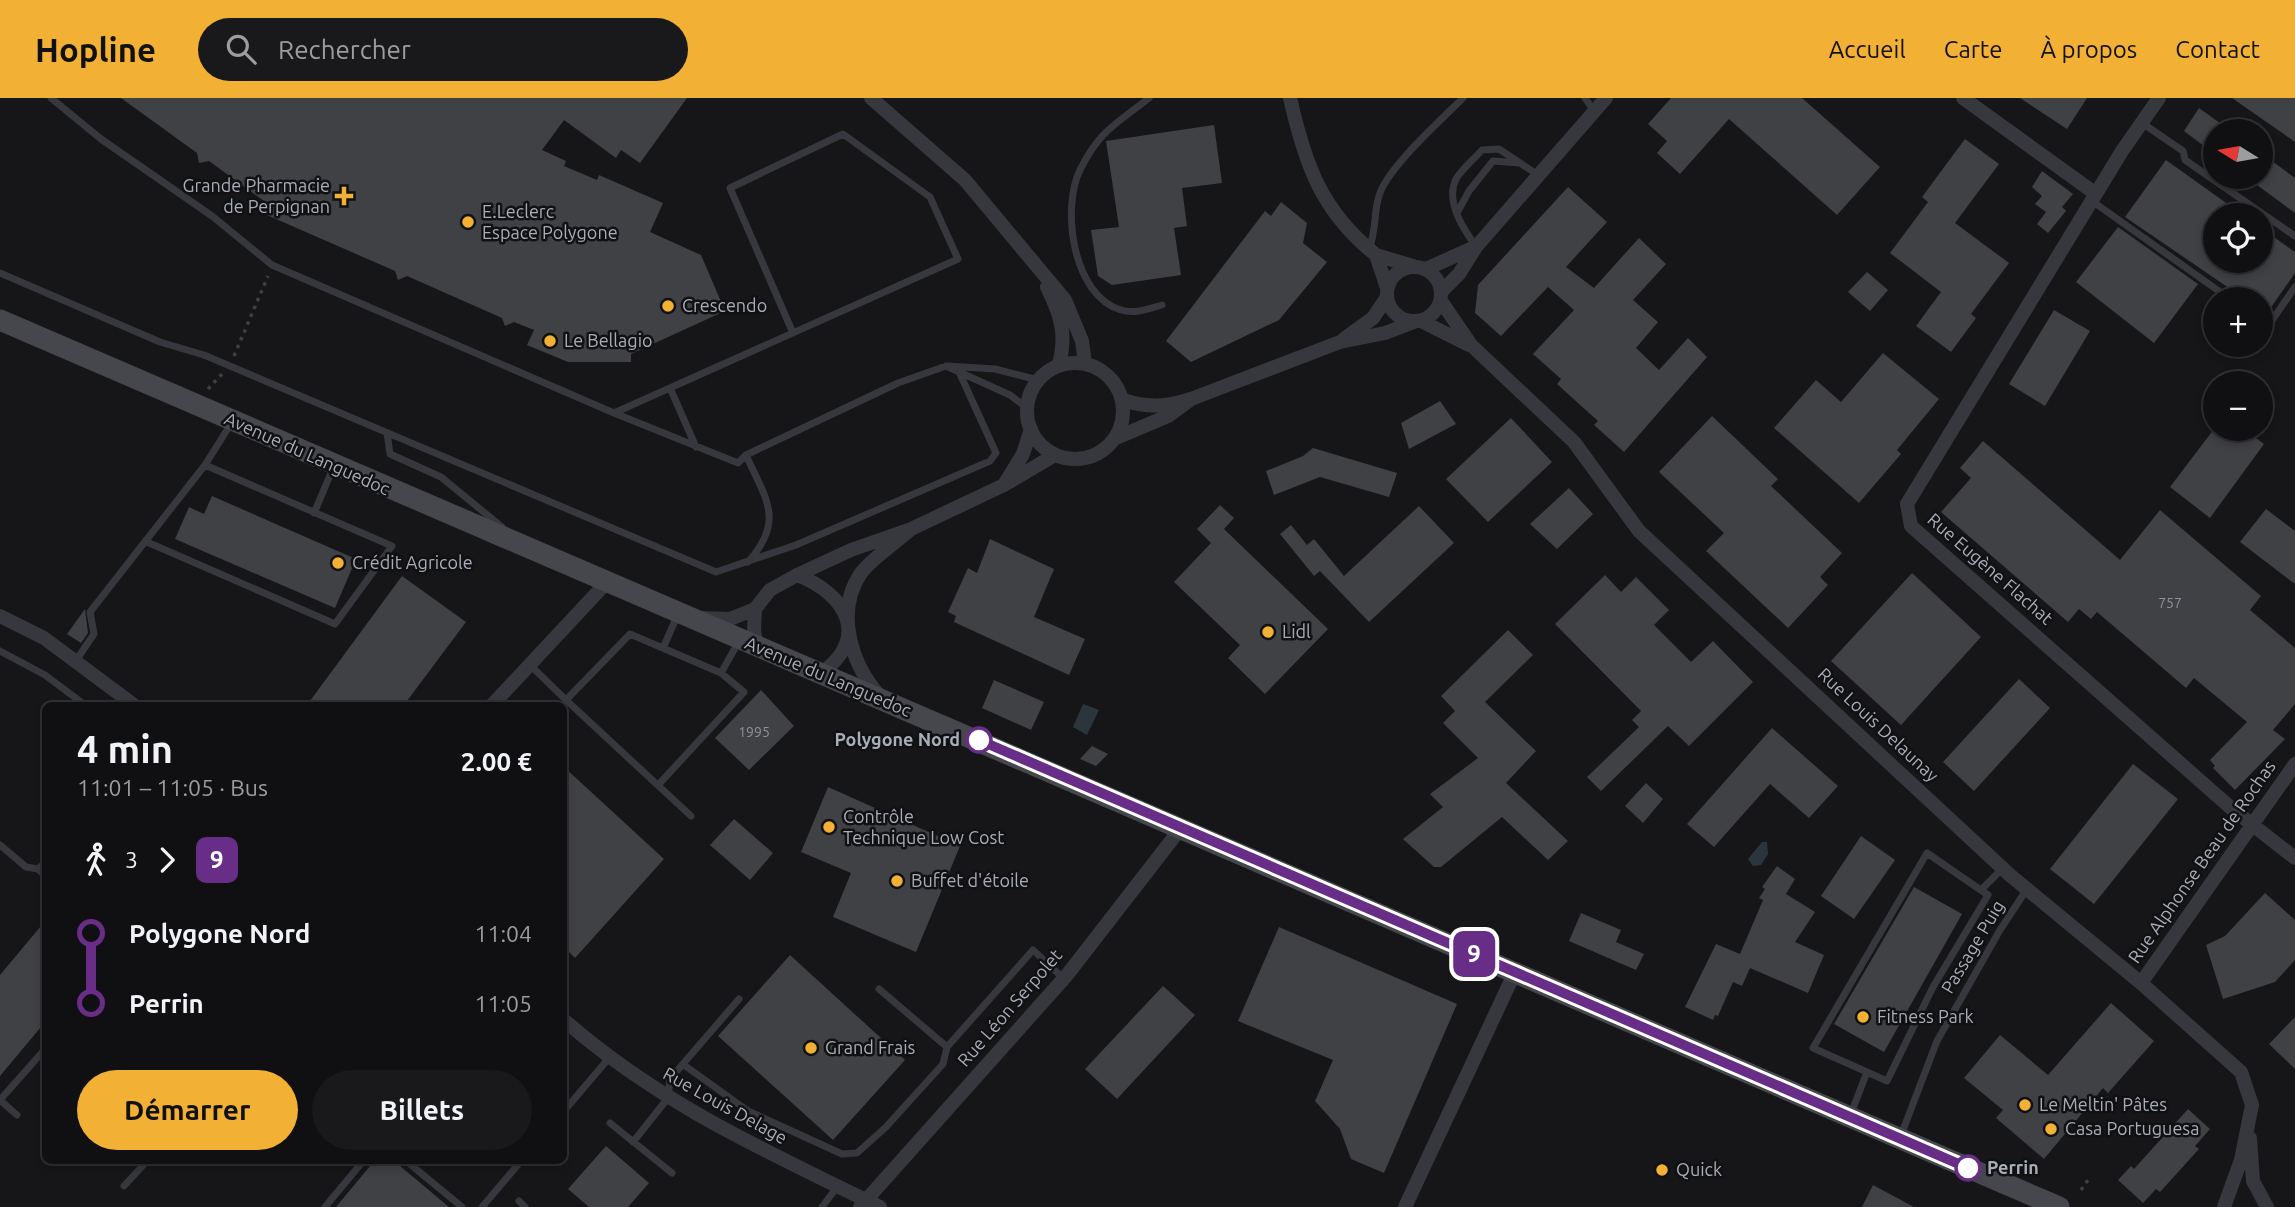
<!DOCTYPE html>
<html lang="fr">
<head>
<meta charset="utf-8">
<style>
	:root { --surface:#101012; --page:#19191b; --text:#f1f3f6; --muted:#9c9d9f; --line:#303032; --accent:#f2b134 }
	body { margin:0; font-family:Ubuntu,sans-serif; background:var(--page); color:var(--text); height:100vh; display:flex; flex-direction:column; font-size:26px; white-space:nowrap }
	* { box-sizing:border-box; margin:0 }
	p { font-size:23px; color:var(--muted) }
	.icon { flex:none; width:38px; height:38px; fill:none; stroke:currentColor; stroke-width:2; stroke-linecap:round; stroke-linejoin:round }
	.map { position:relative; flex:1; overflow:hidden }
	.drawer { position:absolute; left:42px; top:604px; width:525px; height:462px; display:flex; flex-direction:column; background:var(--surface); border-radius:10px; box-shadow:0 4px 10px #0003,0 0 0 2px var(--line) }
	.drawer>* { flex:none }
	.badge { padding:0 14px; border-radius:10px; font-size:24px; line-height:46px }
	.needle { width:46px; rotate:281deg }
	.tools { position:absolute; left:2203px; top:21px; display:grid; gap:14px }
	.tools a { display:grid; place-items:center; width:70px; height:70px; border-radius:50%; background:var(--surface); box-shadow:0 4px 10px #0003,0 0 0 2px var(--line); font-size:35px }
	.map>.badge { position:absolute; translate:-50% -50%; box-shadow:0 0 0 4px #fff }
	.legs { display:flex; align-items:center; gap:10px; height:77px; padding:0 35px; font-size:23px }
	.legs p { margin-inline-start:auto }
	.overview { display:flex; align-items:center; justify-content:space-between; height:119px; padding:0 35px }
	h1 { font-size:38px; font-weight:700; line-height:52px }
	.button { display:flex; gap:14px; margin-top:auto; padding:14px 35px }
	.button a { flex:1; height:80px; border-radius:42px; background:var(--accent); color:#111; font-size:28px; font-weight:700; line-height:80px; text-align:center }
	.button a+a { background:var(--page); color:var(--text) }
	ul { padding:0 35px; list-style:none }
	li { display:flex; align-items:center; gap:24px; height:70px; font-size:26px }
	li i { display:grid; place-items:center; width:10px; height:100%; margin:0 9px; background:currentColor }
	li i::after { content:''; width:18px; height:18px; margin:-9px; border:5px solid; border-radius:50%; background:var(--surface) }
	li p { margin-inline-start:auto }
	li:first-child i { background:linear-gradient(#0000 50%,currentColor 0) }
	li:last-child i { background:linear-gradient(currentColor 50%,#0000 0) }
	header { display:flex; align-items:center; gap:42px; box-sizing:border-box; height:98px; padding:0 35px; background:var(--accent); color:#111 }
	header strong { font-size:33px }
	nav { display:flex; gap:38px; margin-inline-start:auto; font-size:24px }
	.search { width:490px; height:63px; background:var(--page); display:flex; align-items:center; gap:18px; box-sizing:border-box; padding:0 24px; border-radius:38px; color:var(--muted); font-size:26px }
	.map>svg:first-child { display:block }
	.water { fill:#2c353c }
	.building { fill:#404145 }
	.lines { fill:none; stroke-linecap:round; stroke-linejoin:round }
	.path { stroke:#3d3f44; stroke-width:3.5; stroke-dasharray:3.5 5; stroke-linecap:butt }
	.lane { stroke:#37383d; stroke-width:7 }
	.street { stroke:#37383d; stroke-width:14 }
	.secondary { stroke:#45474d; stroke-width:21 }
	.line-1-casing { stroke:#fff; stroke-width:16 }
	.line-1 { stroke:#672d87; stroke-width:10 }
	.poi-dot { fill:#f2b134; stroke:#111113; stroke-width:2.5 }
	.stop-1-dot { fill:#fff; stroke:#672d87; stroke-width:3.5 }
	.labels { text-anchor:middle; stroke-width:5; stroke-linejoin:round; paint-order:stroke }
	.number-label { font-size:14px; fill:#8e929b }
	.poi-label { font-size:18px; fill:#a8adb8; stroke:#111113; text-anchor:start }
	.street-label { font-size:18px; fill:#a8adb8; stroke:#111113 }
	.stop-label { font-size:18px; font-weight:bold; fill:#a8adb8; stroke:#111113; text-anchor:end }
</style>
</head>
<body>
<header>
<strong>Hopline</strong>
<div class="search"><svg class="icon" aria-label="search" viewBox="0 0 24 24"><circle cx="10" cy="10" r="6"/><path d="M15 15l6 6"/></svg>Rechercher</div>
<nav><a>Accueil</a><a>Carte</a><a>À propos</a><a>Contact</a></nav>
</header>
<div class="map">
<svg width="2295" height="1109" viewBox="0 0 2295 1109">
	<rect width="100%" height="100%" fill="#161618"/>
	<path class="water" d="M1083 606 1099 612 1087 637 1073 629Z
		M1762 744H1767L1768 756 1761 767 1753 768 1748 761Z"/>
	<path class="building" d="M121 0H687L640 65 621 52 616 60 564 22 542 52 566 63 564 68 597 82 599 77 663 105 650 134 701 157 725 213 631 256V264H568L527 247 534 232 514 224 505 228 502 220 407 178 398 182 395 173 260 114 264 103 209 63 199 65 197 55Z
		M1671 0H1802L1880 69 1837 117 1729 21 1680 76 1657 55 1667 43 1648 26Z
		M2020 0H2087L2067 31Z
		M2232 0H2295V44Z
		M2199 10 2231 33H2216V57L2184 33Z
		M1214 27 1222 85 1182 90 1187 128 1174 130 1181 177 1112 187 1098 178 1091 132 1119 129 1106 43Z
		M1965 41 1999 66 1955 125 2009 165 1971 216 1976 220 1951 254 1916 228 1941 194 1890 155 1928 104 1922 99Z
		M2261 55 2295 80V115L2246 79H2261Z
		M2166 62 2243 117H2216V163H2261V130L2295 154V175L2265 218 2261 217V201H2245L2125 119Z
		M2042 73 2073 96 2062 109 2066 113 2048 135 2037 126 2046 114 2035 106 2042 98 2032 89Z
		M1568 89 1607 124 1566 169 1594 190 1639 140 1666 166 1633 202 1658 224 1636 250 1659 272 1688 240 1707 259 1624 354 1594 327 1598 323 1557 286 1561 281 1533 256 1574 212 1548 189 1501 238 1475 215 1478 187Z
		M1281 104 1307 125 1303 145 1327 164 1279 222 1191 264 1166 243 1265 113 1271 118Z
		M2118 129 2198 186 2154 245 2076 184Z
		M1867 174 1888 192 1870 213 1848 194Z
		M2054 212 2090 233 2045 308 2009 286Z
		M1883 255 1939 301 1897 352 1901 356 1859 405 1774 330 1816 282 1841 304Z
		M1440 303 1456 326 1409 351 1401 325Z
		M1712 318 1778 381 1771 388 1842 455 1820 479 1828 487 1788 530 1706 453 1724 435 1659 374Z
		M1511 320 1552 364 1488 424 1446 381Z
		M2214 331H2244L2264 346 2210 420 2170 389Z
		M1983 343 2120 462 2160 412 2261 498 2250 512 2295 550V606L2273 632 2285 641 2235 692 2213 670 2215 668 2210 662 2247 624 2194 580 2186 590 2097 514 2091 521 2079 511 2068 524 1941 414 1971 380 1960 370Z
		M1313 350 1397 375 1389 399 1320 379 1274 397 1266 373 1303 358Z
		M1569 390 1593 416 1557 451 1530 426Z
		M212 398 356 461 335 510 175 441 189 409 204 416Z
		M1220 407 1234 420 1224 431 1328 531 1265 596 1228 560 1240 547 1174 484 1211 445 1197 431Z
		M1419 408 1454 445 1369 524 1320 473 1314 478 1280 436 1291 427 1307 447 1314 441 1344 478Z
		M2266 411 2295 433V486L2240 444Z
		M990 441 1054 471 1034 519 1085 541 1069 577 954 524 956 518 948 514 968 470 977 475Z
		M1912 475 1981 539 1901 627 1831 563Z
		M1605 477 1621 494 1636 479 1669 512 1654 527 1691 564 1713 543 1753 584 1689 648 1668 628 1601 693 1587 679 1639 629 1632 622 1641 613 1555 526Z
		M402 478 466 524 404 607H307Z
		M85 511 88 535 81 545 67 536Z
		M1508 532 1533 557 1485 604 1536 653 1506 685 1568 743 1548 762 1502 719 1441 769H1434L1403 741 1443 709 1430 696 1478 660 1443 625 1455 613 1441 598Z
		M2019 581 2050 610 1974 693 1943 664Z
		M994 582 1044 604 1031 632 982 610Z
		M761 592 794 628 749 672 715 640Z
		M1772 630 1838 688 1809 720 1770 686 1714 749 1687 726Z
		M1092 648 1108 656 1096 668 1080 661Z
		M2133 666 2178 701 2094 806 2050 771Z
		M564 669 664 761 575 860 564 849Z
		M1646 685 1663 701 1643 725 1625 708Z
		M828 689 960 748 916 854 833 819 851 775 801 754Z
		M734 721 773 755 750 782 710 747Z
		M1861 738 1895 762 1854 821 1821 798Z
		M1777 768 1795 781 1786 796 1815 814 1795 844 1824 857 1808 895 1750 870 1742 888 1733 884 1718 918 1715 917 1713 922 1685 909 1716 846 1740 856 1763 802 1759 800 1765 791 1762 789Z
		M1914 789 1962 816 1884 954 1834 926Z
		M2265 795 2295 822V862L2275 884 2223 901 2206 847 2225 838Z
		M1581 815 1621 832 1616 844 1644 856 1636 872 1569 843Z
		M46 822V923L0 978V877Z
		M1279 829 1457 906 1384 1075 1351 1061 1340 1031 1315 1003 1333 962 1238 923Z
		M790 857 905 962 833 1042 718 938Z
		M1163 888 1195 917 1117 1001 1085 971Z
		M2111 905 2154 943 2108 995 2103 990 2044 1061 1996 1020 2003 1012 1964 980 2000 937 2048 977Z
		M2295 919V971L2269 946Z
		M2188 1011 2210 1031 2195 1048 2199 1051 2160 1094 2156 1091 2143 1105 2118 1082 2131 1068 2134 1071Z
		M606 1048 649 1085 628 1109H589L568 1091Z
		M375 1062H393L449 1109H336Z
		M1873 1087 1914 1109H1862Z"/>
	<g class="lines">
		<path class="path" d="M234 258 268 178
			M208 291 222 276
			M2081 1092 2090 1079"/>
		<path class="lane" d="M51 0 101 41 212 118 272 167 614 315 958 161 930 99 843 36 730 90 793 235
			M1149 0C1116 26 1099 33 1080 72 1061 111 1073 198 1121 212 1135 216 1148 211 1162 207
			M1585 0 1594 13
			M2142 25 2183 53 2185 62 2295 138
			M2092 103 2230 201
			M1457 115 1469 93 1493 63 1519 65
			M1476 148C1463 131 1445 103 1456 81 1462 71 1474 61 1482 52L1499 51 1538 77
			M1369 151C1377 131 1373 117 1379 98 1386 71 1442 21 1463 0
			M0 175 160 244 204 257 716 474 796 447 990 363 996 355 960 276
			M2261 223 2268 228 2295 189
			M670 290 696 349
			M1027 310 1010 297 946 268 995 271 1038 282
			M614 315 738 365 746 357 898 285 946 268
			M387 335 390 356 441 379 502 429
			M746 357C765 400 786 422 748 464
			M314 415 334 368
			M147 444 335 526 392 448 205 367
			M663 550 678 516
			M0 553 45 577 85 607
			M75 564 94 536 90 514 205 367 232 324
			M530 567 566 602
			M659 686 744 594 721 575
			M691 718 566 602 630 536 721 575 739 543
			M0 747 26 769 38 771 46 764
			M38 771 46 778
			M1981 792 2003 770
			M879 891 947 949 1033 852 1063 880
			M684 967 748 1013 842 1056 857 1055 886 1029 943 966 947 949
			M0 1002 46 950
			M0 1002 17 1017
			M564 1013 609 960
			M1850 1018 1867 974 1887 983 1933 889 1988 797 1927 755 1813 950 1867 974
			M610 1025 672 1075
			M1900 1040 1937 943 2000 832 2027 791
			M633 1044 668 1000 670 981 739 901
			M405 1062 462 1109
			M124 1088 148 1062
			M519 1103 525 1109
			M325 1109 364 1062
			M482 1109 522 1062
			M822 1109 837 1089"/>
		<path class="street" d="M871 0 965 82 1065 202 1082 243 1085 265
			M1290 0C1305 66 1321 113 1376 157
			M1963 0 2096 96
			M2159 0 2122 53 1907 406 1911 428 2231 710 2295 760
			M1387 196a27 27 0 1 1 54 0a27 27 0 1 1-54 0Z
			M1426 171 1475 149
			M1047 189C1061 218 1067 235 1059 267
			M1387 190 1376 157 1413 168
			M1442 193 1459 176 1476 149 1606 0
			M1441 203 1471 247 1574 344 1639 433 2011 778 2141 885 2241 974 2252 1007 2241 1062 2224 1109
			M1421 223 1469 247
			M1344 241 1373 220 1387 199
			M1027 313a48 48 0 1 1 96 0a48 48 0 1 1-96 0Z
			M1191 301 1340 244 1385 235 1414 224
			M1031 331 1023 356 1004 387 1055 357
			M1116 340 1168 318 1191 301C1166 309 1148 310 1123 302
			M911 431 1004 387
			M797 477C847 496 871 540 820 576
			M755 511 754 533 758 550
			M0 518 44 540 134 607
			M701 520 730 521 755 511 770 492 797 477 851 452 911 431C896 445 873 459 861 475 835 513 851 565 878 596
			M492 607 608 483
			M2141 885 2295 666
			M564 922C660 1006 766 1053 880 1109
			M2250 1040 2253 1083 2267 1109
			M860 1109 1067 877 1181 730
			M1405 1109 1515 874"/>
		<path class="secondary" d="M0 222 2059 1109"/>
	</g>
	<g class="lines">
		<defs>
			<path id="line-1" d="M979 642 1968 1070"/>
		</defs>
		<use href="#line-1" class="line-1-casing"/>
		<use href="#line-1" class="line-1"/>
	</g>
	<g class="poi-dot">
		<path d="M340.5 87.5h7v7h7v7h-7v7h-7v-7h-7v-7h7z"/>
		<circle cx="468" cy="124" r="7"/>
		<circle cx="668" cy="208" r="7"/>
		<circle cx="550" cy="243" r="7"/>
		<circle cx="338" cy="465" r="7"/>
		<circle cx="1268" cy="534" r="7"/>
		<circle cx="829" cy="729" r="7"/>
		<circle cx="897" cy="783" r="7"/>
		<circle cx="1863" cy="919" r="7"/>
		<circle cx="811" cy="950" r="7"/>
		<circle cx="2025" cy="1007" r="7"/>
		<circle cx="2051" cy="1031" r="7"/>
		<circle cx="1662" cy="1072" r="7"/>
	</g>
	<g class="stop-1-dot">
		<circle cx="979" cy="642" r="12"/>
		<circle cx="1968" cy="1070" r="12"/>
	</g>
	<g class="labels">
		<g class="number-label">
			<text x="2170" y="510">757</text>
			<text x="754" y="639">1995</text>
		</g>
		<g class="poi-label">
			<text x="330" y="94" text-anchor="end">Grande Pharmacie<tspan x="330" dy="21">de Perpignan</tspan></text>
			<text x="482" y="120">E.Leclerc<tspan x="482" dy="21">Espace Polygone</tspan></text>
			<text x="682" y="214">Crescendo</text>
			<text x="564" y="249">Le Bellagio</text>
			<text x="352" y="471">Crédit Agricole</text>
			<text x="1282" y="540">Lidl</text>
			<text x="843" y="725">Contrôle<tspan x="843" dy="21">Technique Low Cost</tspan></text>
			<text x="911" y="789">Buffet d'étoile</text>
			<text x="1877" y="925">Fitness Park</text>
			<text x="825" y="956">Grand Frais</text>
			<text x="2039" y="1013">Le Meltin' Pâtes</text>
			<text x="2065" y="1037">Casa Portuguesa</text>
			<text x="1676" y="1078">Quick</text>
		</g>
		<g class="street-label">
			<text transform="translate(307 356) rotate(24)" y="6">Avenue du Languedoc</text>
			<text transform="translate(1990 471) rotate(41)" y="6">Rue Eugène Flachat</text>
			<text transform="translate(828 579) rotate(23)" y="6">Avenue du Languedoc</text>
			<text transform="translate(1878 627) rotate(43)" y="6">Rue Louis Delaunay</text>
			<text transform="translate(2202 764) rotate(-55)" y="6">Rue Alphonse Beau de Rochas</text>
			<text transform="translate(1973 849) rotate(-59)" y="6">Passage Puig</text>
			<text transform="translate(1010 910) rotate(-49)" y="6">Rue Léon Serpolet</text>
			<text transform="translate(725 1008) rotate(29)" y="6">Rue Louis Delage</text>
		</g>
		<g class="stop-label">
			<text x="960" y="648">Polygone Nord</text>
			<text x="1987" y="1076" text-anchor="start">Perrin</text>
		</g>
	</g>
</svg>
<div class="tools">
<a><svg class="needle" viewBox="-14 -14 28 28"><path d="M0-13l5 13h-10z" fill="#e53935"/><path d="M0 13l5-13h-10z" fill="#9c9d9f"/></svg></a>
<a><svg class="icon" aria-label="locate" viewBox="0 0 24 24"><circle cx="12" cy="12" r="6"/><path d="M12 2v4M12 18v4M2 12h4M18 12h4"/></svg></a>
<a>+</a>
<a>−</a>
</div>
<b class="badge" style="left:1474px;top:856px;background:#672d87;color:#fff">9</b>
<section class="drawer">
<div class="overview"><div><h1>4 min</h1><p>11:01 – 11:05 · Bus</p></div><b>2.00 €</b></div>
<div class="legs"><svg class="icon" aria-label="walk" viewBox="0 0 24 24"><circle cx="13" cy="4" r="2"/><path d="M13 8l-2 6 4 7M11 14l-3 7M7 12l3-4h3l4 4"/></svg>3<svg class="icon" aria-label="forward" viewBox="0 0 24 24"><path d="M9 5l7 7-7 7"/></svg><b class="badge" style="background:#672d87;color:#fff">9</b></div>
<ul>
<li><i style="color:#672d87"></i><b>Polygone Nord</b><p>11:04</p></li>
<li><i style="color:#672d87"></i><b>Perrin</b><p>11:05</p></li>
</ul>
<div class="button"><a>Démarrer</a><a>Billets</a></div>
</section>
</div>
</body>
</html>
